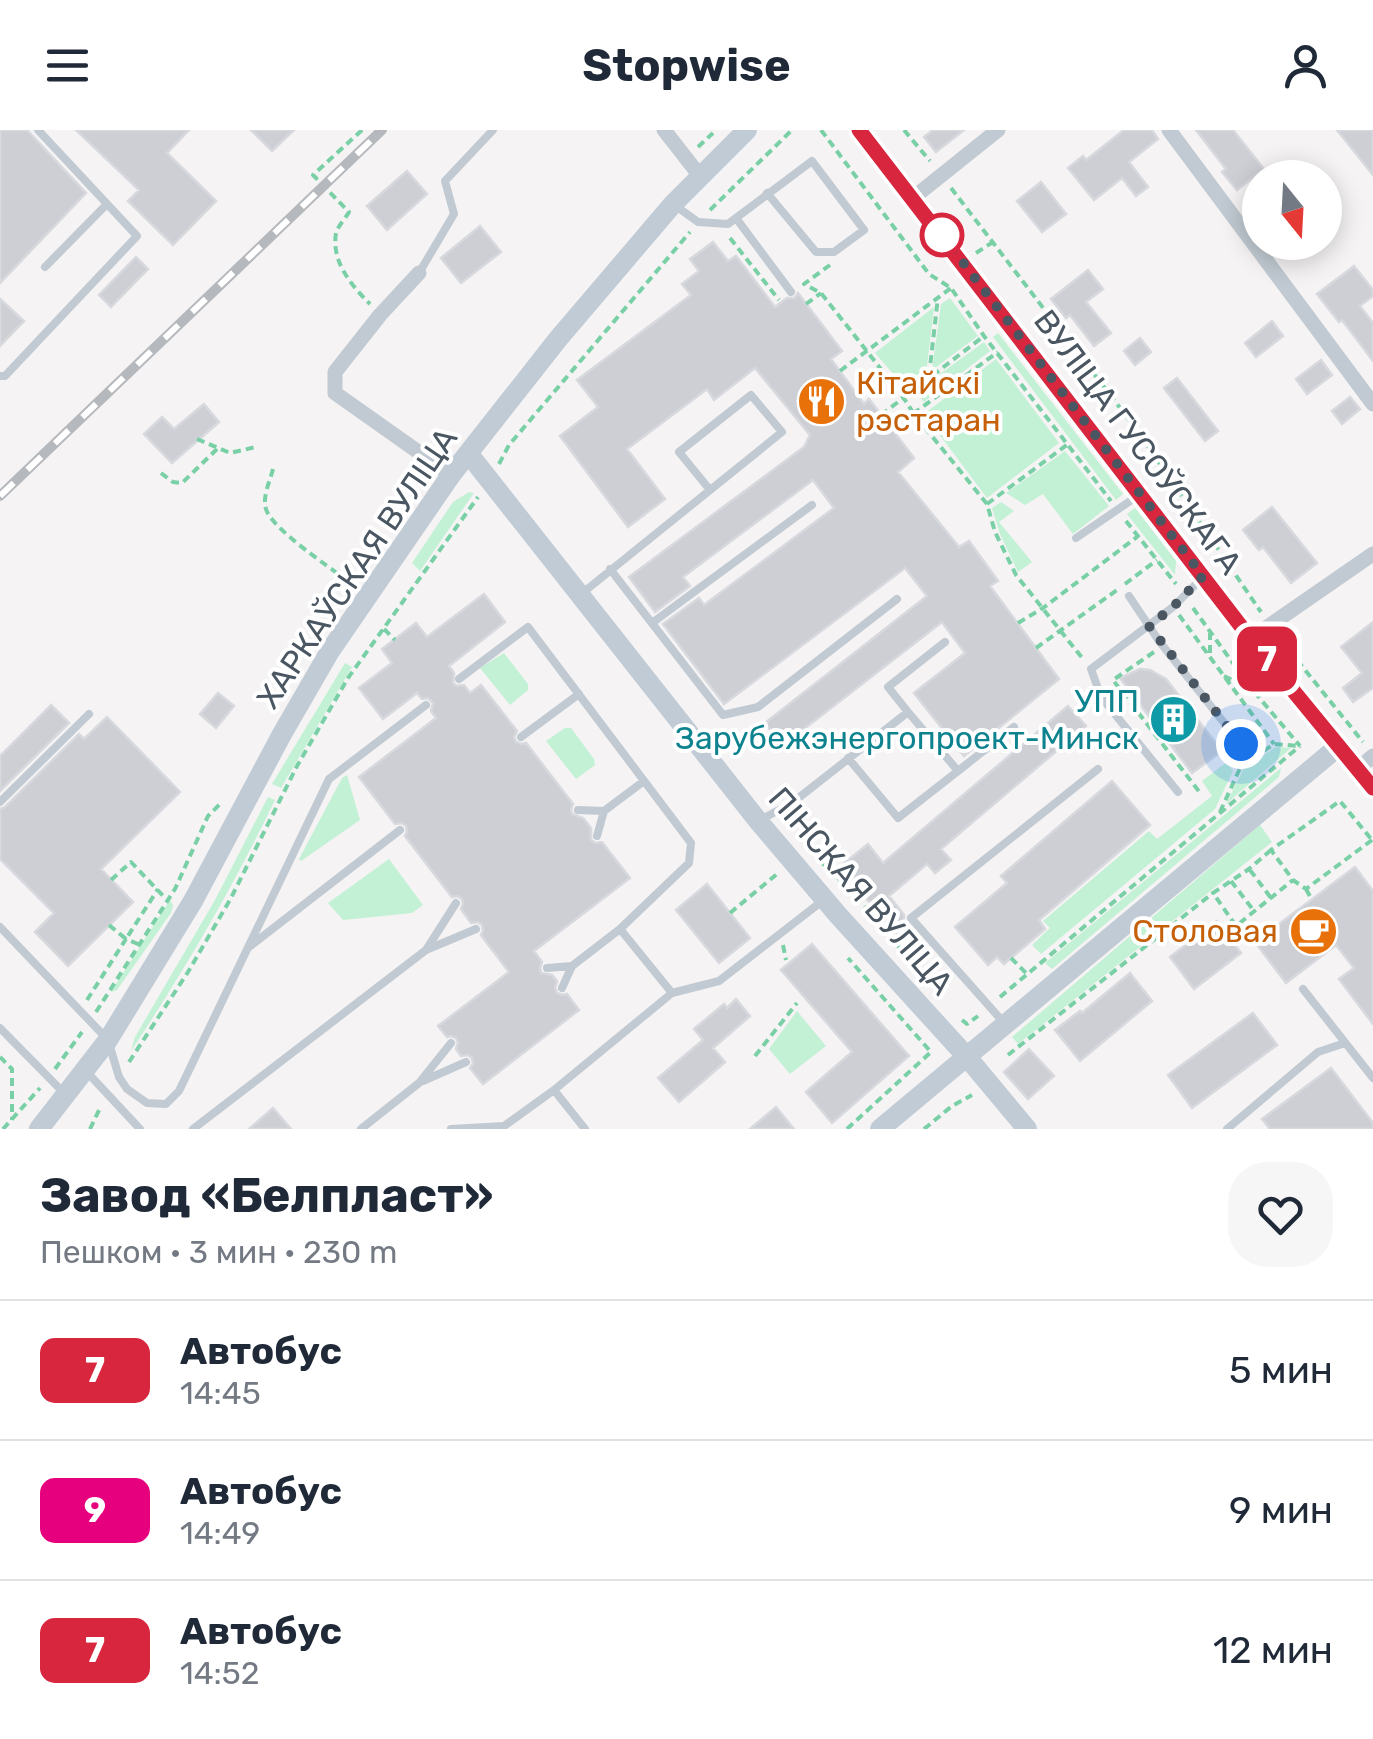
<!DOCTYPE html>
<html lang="ru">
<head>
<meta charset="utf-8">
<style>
	:root { --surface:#fff; --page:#f6f6f7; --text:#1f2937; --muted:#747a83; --line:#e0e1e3 }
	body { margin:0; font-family:Rubik,sans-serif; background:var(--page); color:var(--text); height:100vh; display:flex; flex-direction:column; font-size:38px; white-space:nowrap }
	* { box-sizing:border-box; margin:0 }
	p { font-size:32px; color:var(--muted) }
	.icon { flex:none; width:55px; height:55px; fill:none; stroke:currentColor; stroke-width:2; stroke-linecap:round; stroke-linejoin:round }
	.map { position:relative; height:999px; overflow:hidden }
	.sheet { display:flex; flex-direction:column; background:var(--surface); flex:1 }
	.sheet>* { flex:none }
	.badge { padding:0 20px; border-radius:15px; font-size:35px; line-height:65px }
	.needle { width:65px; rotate:162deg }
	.tools { position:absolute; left:1242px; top:30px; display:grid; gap:20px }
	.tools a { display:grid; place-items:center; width:100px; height:100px; border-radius:50%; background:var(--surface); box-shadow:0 5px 25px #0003; font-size:50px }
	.you { position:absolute; width:50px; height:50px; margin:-25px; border:8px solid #fff; border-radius:50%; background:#1a73e8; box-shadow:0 0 0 15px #1a73e833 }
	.map>.badge { position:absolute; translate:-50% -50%; box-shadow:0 0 0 5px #fff }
	.round { display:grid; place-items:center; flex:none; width:105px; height:105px; border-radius:40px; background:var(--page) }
	.summary { display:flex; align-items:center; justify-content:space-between; height:170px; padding:0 40px }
	h1 { font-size:48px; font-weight:700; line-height:75px }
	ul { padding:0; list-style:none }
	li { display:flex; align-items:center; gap:30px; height:140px; padding:0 40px; border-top:2px solid var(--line) }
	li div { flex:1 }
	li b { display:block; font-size:38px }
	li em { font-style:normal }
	li .badge { min-width:110px; font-weight:700; text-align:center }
	header { display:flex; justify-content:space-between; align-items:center; height:130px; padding:0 40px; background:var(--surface); font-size:45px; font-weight:700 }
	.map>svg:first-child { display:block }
	.green { fill:#c3f1d5 }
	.building { fill:#cdcfd5; stroke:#d7d9de; stroke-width:2.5 }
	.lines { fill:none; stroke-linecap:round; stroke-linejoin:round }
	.path { stroke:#7ad0a6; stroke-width:4; stroke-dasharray:8 5; stroke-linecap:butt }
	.lane { stroke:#c1cad2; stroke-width:8 }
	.street { stroke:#c1cad2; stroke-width:15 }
	.secondary { stroke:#c1cbd6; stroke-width:20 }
	.rail-casing { stroke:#b5b8bd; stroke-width:10 }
	.rail { stroke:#fff; stroke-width:6; stroke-dasharray:19; stroke-linecap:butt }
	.line-casing { stroke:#fff; stroke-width:22 }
	.line { stroke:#d7263d; stroke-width:15 }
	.walk { stroke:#4a5661; stroke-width:10; stroke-dasharray:0 18 }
	.stop-dot { fill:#fff; stroke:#d7263d; stroke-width:5 }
	.labels { text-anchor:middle; stroke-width:8; stroke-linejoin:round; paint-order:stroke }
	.food-label { font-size:32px; fill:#c56008; stroke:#fff; text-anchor:start }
	.street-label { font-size:32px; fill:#4a5661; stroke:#fff }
	.culture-label { font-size:32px; fill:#0d838f; stroke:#fff; text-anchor:end }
</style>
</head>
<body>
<header><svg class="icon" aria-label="menu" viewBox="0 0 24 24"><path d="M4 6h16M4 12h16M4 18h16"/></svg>Stopwise<svg class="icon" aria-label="person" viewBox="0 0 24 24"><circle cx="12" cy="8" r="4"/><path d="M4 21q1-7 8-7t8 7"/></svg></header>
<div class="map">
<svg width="1373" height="999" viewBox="0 0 1373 999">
	<rect width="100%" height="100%" fill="#f5f3f3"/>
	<path class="green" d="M950 168 978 206 932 240 941 174Z
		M934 177 926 244 907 260 875 223Z
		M998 203 1123 364 1116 370 993 207Z
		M984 212 990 221 924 272 915 262Z
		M996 229 1059 313 987 368 924 284Z
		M1065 321 1109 376 1073 404 1043 364 1025 375 1006 363Z
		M469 362 474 363 420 441 412 433 453 372Z
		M1001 372 1014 381 999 392 1032 432 1018 442 1000 404 992 378Z
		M1135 378 1176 431 1175 445 1127 384Z
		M504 523 528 554V560L510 575 480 538Z
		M345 533 352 537 281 658 272 654Z
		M565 598H571L594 629 595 635 576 649 546 611Z
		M1276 617 1291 618 1226 674 1244 638Z
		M1227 632 1233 641 1215 679 1041 824 1032 815 1050 798 1043 791 1149 701 1157 709 1212 666 1202 651Z
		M1281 638 1279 647 1052 839 1045 833Z
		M347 645 360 690 301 731 299 729 342 648Z
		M268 667 275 670C233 757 185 840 131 921L135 907 215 770Z
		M1260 695 1272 712 1018 914 1012 907Z
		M389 729 423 775 412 783 343 790 328 773Z
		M170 770 173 775 171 783 117 860 111 862Z
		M797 881 826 916 790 944 769 919Z"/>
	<path class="building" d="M0 0H27L86 63 0 153Z
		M76 0H189L167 23 216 71 173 115 128 71 139 60Z
		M251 0H294L272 21Z
		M933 0H964L936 22 924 7Z
		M1124 0H1152L1158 9 1129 32 1148 57 1136 66 1122 48 1094 70 1068 38 1083 26 1086 30Z
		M1196 0H1233L1264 39 1237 60 1222 42 1226 39Z
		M1337 0H1373V45Z
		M407 41 427 64 387 100 367 76Z
		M1041 52 1066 84 1042 102 1017 71Z
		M480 96 501 122 461 153 441 128Z
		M713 112 728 131 736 126 775 177 787 168H795L798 163 842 221 831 229 864 274 869 269 914 328 898 342 959 417 969 411 998 451 990 456 1059 549 964 626 914 563 965 523 942 492 782 616 765 593 927 466 905 438 724 574 663 494 699 468 704 475 834 378 813 350 683 447 690 456 655 482 629 447 804 317 810 305 755 238 714 270 707 259 627 319 665 369 628 397 560 306 598 277 577 250 691 165 682 154 699 141 690 129Z
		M136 127 148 139 111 177 99 165Z
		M1354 136 1373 160V166L1360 176 1373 193V231L1342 190 1339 192 1317 164Z
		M1088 140 1103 159 1086 172 1111 203 1094 216 1070 185 1066 188 1051 169Z
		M0 169 24 191 0 216Z
		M1272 191 1283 206 1256 227 1245 213Z
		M1140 208 1151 222 1135 235 1124 221Z
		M1321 230 1332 245 1307 264 1296 249Z
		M1177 248 1218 301 1205 311 1164 258Z
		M1350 267 1360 279 1342 294 1332 281Z
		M204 274 219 292 172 333 144 304 162 287 174 299Z
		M1272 377 1317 433 1291 453 1263 417 1259 420 1243 400Z
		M484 464 505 492 449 536 454 543 453 553 457 556 464 555 470 563 481 555 517 601 514 607 516 612 521 614 526 613 573 674 571 679 572 684 583 688 591 698V710L596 713 602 712 630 748 534 821 542 832 540 838 541 843 552 845 557 851 555 858 557 863 562 865 567 864 579 880 483 954 470 938 473 934 472 928 468 925 461 926 456 919 458 913 456 908 451 906 447 907 438 896 509 842 481 805 483 801 482 795 478 792 471 793 461 779 463 774 462 769 457 766 452 767 405 706 407 702 406 696 402 693 395 694 359 647 436 588 431 581 433 573 428 568 422 569 417 563 383 589 359 558 392 533 382 519 416 493 427 507Z
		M1373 492V558L1353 572 1343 558 1362 543 1341 517Z
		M1140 539 1150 540 1166 549 1222 621 1192 643 1120 548Z
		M218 563 234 576 216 598 200 584Z
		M51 575 69 593 0 661V626Z
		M1068 576 1086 596 941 719 951 730 935 743 927 734 889 766 904 785V790L908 796 898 804 855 756 858 755 842 735 868 714 883 733Z
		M107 587 180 662 101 739 133 772 68 836 35 802 54 783 0 729V679L5 677 79 604 84 609Z
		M1112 651 1150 695 1039 790 1045 799 1004 834 997 827 988 835 955 797 1007 753 1001 746Z
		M1355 737 1373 761V894L1339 849 1354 838 1336 815 1286 853 1255 812Z
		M707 754 750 808 719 833 676 780Z
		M1217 791 1241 823 1194 859 1170 827Z
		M812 814 909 926 832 993 806 962 852 922 781 840Z
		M1130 843 1152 871 1080 931 1055 900 1080 881 1082 883Z
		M736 869 750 886 713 918 725 932 679 972 658 948 703 910 694 899 724 874 727 878Z
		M1253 883 1277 915 1192 978 1168 945Z
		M1029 919 1054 946 1028 969 1004 942Z
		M1331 938 1373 993V999H1270L1262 989Z
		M776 977 794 999H750Z
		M273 978 291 999H249Z"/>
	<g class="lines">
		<path class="path" d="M362 0 313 45 349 82C345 89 338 96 336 103 331 132 352 156 370 174
			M821 0 929 144 951 158 984 206 1111 371
			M904 0 930 31
			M698 17 713 3
			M951 58 1134 296 1261 482
			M710 80 792 0
			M730 108 779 170
			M976 123 993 112
			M830 135 804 154 821 163 903 267 914 284 987 374 995 402 1016 445 1083 529
			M806 174 821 163
			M840 241 951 158
			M929 246 938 167
			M881 285 984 206
			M892 299 998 222
			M197 309 230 323 256 317
			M499 334 509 315 690 102
			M273 339C270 351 262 367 266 379 271 398 328 436 345 449
			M161 343 173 352 182 353 217 319
			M987 374 1068 314
			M1126 391 1176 454
			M1125 454 1157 430
			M1193 478 1251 558 1300 616
			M1179 485 1274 614
			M1018 493 1043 478 1137 407
			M384 499 395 510
			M1281 510 1363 612
			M1036 518 1117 460
			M1154 522 1113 550 1201 664
			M1210 523V503
			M1224 546 1247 557
			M1232 624 1241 636
			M1220 682 1241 636 1274 614 1300 616
			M1372 710 1306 759 1293 750 1271 720 1340 671 1372 710 1373 711
			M1271 720 1249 739 1213 763 1236 796 1293 750
			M819 730 851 760 926 849
			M1250 740 1271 768
			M111 750 131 732 166 769
			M1231 751 1254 781
			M1306 759 1312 770
			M730 783 777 744
			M109 795 126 809 158 759
			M783 815 786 830
			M1011 828 1027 844
			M1000 867 1300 616
			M87 870 126 809 138 814
			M96 882 175 759 208 686 221 673
			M962 890 967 894 978 886
			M1008 925 1213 763
			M755 926 797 873
			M0 927 12 939V990
			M129 932 188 842 231 768 297 636 348 548 478 367
			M55 939 82 902
			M3 999 40 958
			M90 999 100 978
			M847 999 931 922 848 828
			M924 999 952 976 972 965"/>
		<path class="lane" d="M673 74 698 92 728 94 812 31 864 100 834 122H816L767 63
			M736 88 791 162
			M45 137 107 74
			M419 143 454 84 445 51 493 0
			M0 246H5L137 106 38 0
			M1076 408 1136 367
			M610 439 723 585 758 577 897 469
			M580 465 782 302 751 265 679 322 710 360
			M1129 466 1159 511 1241 614
			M652 493 812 375
			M459 549 528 497 691 713 689 733 620 799 672 863
			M908 582 888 557 945 512
			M521 607 579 564
			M958 641 1014 597
			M1178 662 1101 567 1091 539 1173 477 1200 450
			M0 672 89 584
			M578 680 604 681
			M762 689 792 673 908 582 958 641 898 688 848 628
			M597 706 604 681 644 651
			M0 797 108 910 119 947 127 959 147 973 166 974 179 961 329 649 426 575
			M249 817 400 700
			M426 820 456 773
			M547 838 572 836
			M562 858 572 836 620 799
			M1303 859 1373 948
			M1005 894 911 788 1098 639
			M0 898 63 962
			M85 940 140 999
			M423 951 466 932
			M554 960 585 999
			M193 999 426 820 476 799
			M361 999 419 953 451 913
			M451 999 504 996
			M500 999 554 960 672 863 719 851 821 772
			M1227 999 1318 922 1345 913"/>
		<path class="street" d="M664 0 700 46
			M1169 0 1373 274
			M913 68 998 0
			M419 143 380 185 335 242V263L451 345
			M1250 509 1373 424
			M1358 639 1373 626"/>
		<path class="secondary" d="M859 0 1250 509 1373 658
			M468 323 759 692 838 785 967 927 1027 999
			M39 999 108 910 193 771 282 604 330 521 451 345 558 209 673 74 747 0
			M880 999 1339 616"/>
		<defs>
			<path id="rail" d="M0 366 382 0"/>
		</defs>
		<use href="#rail" class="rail-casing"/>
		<use href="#rail" class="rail"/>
	</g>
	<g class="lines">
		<defs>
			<path id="line" d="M859 0 1250 508 1373 658"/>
		</defs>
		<use href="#line" class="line-casing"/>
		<use href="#line" class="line"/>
		<path class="walk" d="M942 105 1203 446 1173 477 1149 496 1241 614"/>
	</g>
	<defs>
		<symbol id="restaurant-disc" viewBox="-11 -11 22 22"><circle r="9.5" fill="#e8710a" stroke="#fff"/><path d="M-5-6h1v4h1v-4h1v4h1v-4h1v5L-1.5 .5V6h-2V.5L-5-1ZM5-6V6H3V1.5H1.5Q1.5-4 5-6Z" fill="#fff"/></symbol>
		<symbol id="building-disc" viewBox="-11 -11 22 22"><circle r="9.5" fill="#0f9aa8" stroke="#fff"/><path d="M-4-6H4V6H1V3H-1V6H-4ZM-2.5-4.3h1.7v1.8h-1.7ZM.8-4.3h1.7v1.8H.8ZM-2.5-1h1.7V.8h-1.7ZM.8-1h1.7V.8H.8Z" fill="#fff"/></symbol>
		<symbol id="cafe-disc" viewBox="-11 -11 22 22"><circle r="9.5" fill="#e8710a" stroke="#fff"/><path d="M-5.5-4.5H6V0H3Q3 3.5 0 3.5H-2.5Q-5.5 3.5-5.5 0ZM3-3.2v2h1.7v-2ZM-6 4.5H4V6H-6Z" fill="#fff"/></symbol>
	</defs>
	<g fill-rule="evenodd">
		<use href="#restaurant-disc" x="794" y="244" width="55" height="55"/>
		<use href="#building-disc" x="1146" y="562" width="55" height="55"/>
		<use href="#cafe-disc" x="1286" y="774" width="55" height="55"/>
	</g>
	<circle class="stop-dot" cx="942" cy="105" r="20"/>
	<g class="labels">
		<g class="food-label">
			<text x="856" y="264">Кітайскі<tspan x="856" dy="37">рэстаран</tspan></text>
			<text x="1278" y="812" text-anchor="end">Столовая</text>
		</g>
		<g class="street-label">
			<text transform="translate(1138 312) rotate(53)" y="11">ВУЛІЦА ГУСОЎСКАГА</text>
			<text transform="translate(357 438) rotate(-56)" y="11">ХАРКАЎСКАЯ ВУЛІЦА</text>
			<text transform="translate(861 761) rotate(49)" y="11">ПІНСКАЯ ВУЛІЦА</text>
		</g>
		<g class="culture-label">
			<text x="1139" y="582">УПП<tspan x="1139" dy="37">Зарубежэнергопроект-Минск</tspan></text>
		</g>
	</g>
</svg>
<div class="tools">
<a><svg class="needle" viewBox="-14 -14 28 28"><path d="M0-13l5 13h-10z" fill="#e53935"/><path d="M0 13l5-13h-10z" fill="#747a83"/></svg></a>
</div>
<div class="you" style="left:1241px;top:614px"></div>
<b class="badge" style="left:1267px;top:529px;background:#d7263d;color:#fff">7</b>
</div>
<section class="sheet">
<div class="summary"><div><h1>Завод «Белпласт»</h1><p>Пешком · 3 мин · 230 m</p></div><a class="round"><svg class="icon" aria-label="heart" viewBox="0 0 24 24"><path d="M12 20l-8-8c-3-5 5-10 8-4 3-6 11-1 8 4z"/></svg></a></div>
<ul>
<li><span class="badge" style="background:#d7263d;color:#fff">7</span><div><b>Автобус</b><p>14:45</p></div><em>5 мин</em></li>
<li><span class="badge" style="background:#e6007e;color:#fff">9</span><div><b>Автобус</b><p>14:49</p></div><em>9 мин</em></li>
<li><span class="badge" style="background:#d7263d;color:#fff">7</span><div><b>Автобус</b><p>14:52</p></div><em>12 мин</em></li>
</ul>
</section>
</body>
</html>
